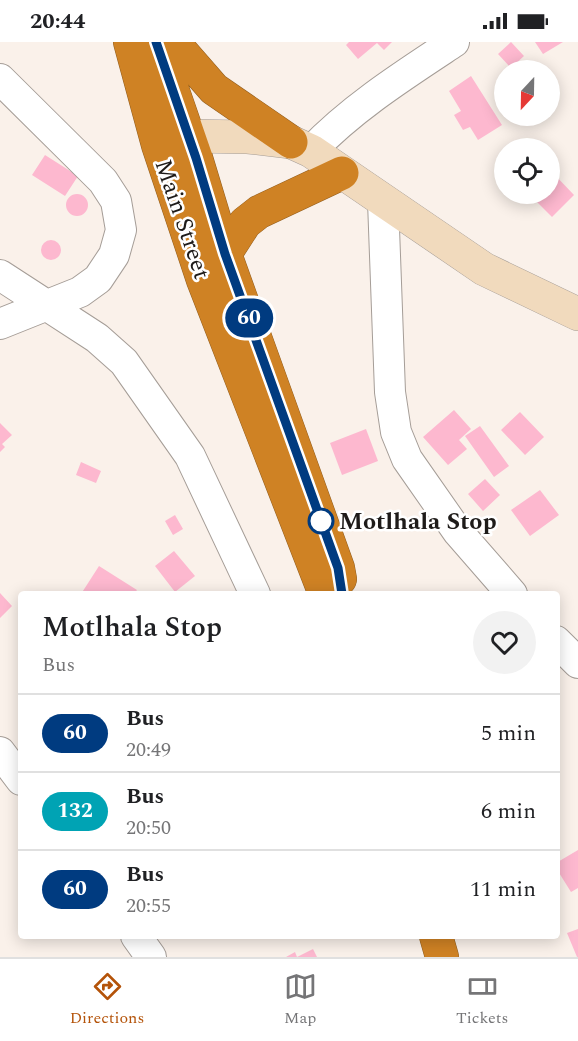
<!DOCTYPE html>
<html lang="en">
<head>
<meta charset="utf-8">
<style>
	:root { --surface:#fff; --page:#f2f2f2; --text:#202124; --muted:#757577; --line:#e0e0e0; --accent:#b45309 }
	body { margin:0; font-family:Spectral,serif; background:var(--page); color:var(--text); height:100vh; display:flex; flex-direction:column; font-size:22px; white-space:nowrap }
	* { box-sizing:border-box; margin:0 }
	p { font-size:20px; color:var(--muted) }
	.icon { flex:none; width:33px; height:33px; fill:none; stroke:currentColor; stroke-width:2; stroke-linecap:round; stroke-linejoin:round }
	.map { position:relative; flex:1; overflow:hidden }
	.drawer { position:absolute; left:18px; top:549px; width:542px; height:348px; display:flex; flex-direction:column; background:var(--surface); border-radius:6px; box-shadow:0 3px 15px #0003 }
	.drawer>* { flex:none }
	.badge { padding:0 12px; border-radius:20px; font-size:21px; line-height:39px }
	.needle { width:39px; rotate:202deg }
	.tools { position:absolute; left:494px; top:18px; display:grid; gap:12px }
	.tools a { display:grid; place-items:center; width:66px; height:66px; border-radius:50%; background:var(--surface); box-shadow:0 3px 15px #0003; font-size:30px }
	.map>.badge { position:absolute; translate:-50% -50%; box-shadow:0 0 0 3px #fff }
	.round { display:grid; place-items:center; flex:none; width:63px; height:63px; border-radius:32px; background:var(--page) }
	.head { display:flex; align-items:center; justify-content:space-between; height:102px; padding:0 24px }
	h1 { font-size:28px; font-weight:600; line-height:45px }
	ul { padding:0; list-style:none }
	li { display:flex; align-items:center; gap:18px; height:78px; padding:0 24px; border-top:2px solid var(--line) }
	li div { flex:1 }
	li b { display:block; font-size:22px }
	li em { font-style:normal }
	li .badge { min-width:66px; font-weight:700; text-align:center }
	.status { display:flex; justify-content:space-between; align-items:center; height:42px; padding:0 30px; background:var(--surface); direction:ltr }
	.status svg { height:16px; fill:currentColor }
	.tabs { display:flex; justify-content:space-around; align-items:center; height:84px; border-top:2px solid var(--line); background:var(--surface); font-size:16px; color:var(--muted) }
	.tabs a { display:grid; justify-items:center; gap:3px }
	.tabs .current { color:var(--accent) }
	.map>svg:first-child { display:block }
	.building { fill:#fdb8cf }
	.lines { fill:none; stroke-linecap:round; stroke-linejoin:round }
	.street-casing { stroke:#a59d97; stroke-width:32 }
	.secondary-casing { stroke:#a59d97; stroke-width:34 }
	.highway-casing { stroke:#915e20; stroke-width:34 }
	.street { stroke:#fff; stroke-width:30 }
	.secondary { stroke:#f1dabd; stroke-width:33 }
	.highway { stroke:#cf8224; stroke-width:33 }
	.line-casing { stroke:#fff; stroke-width:14 }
	.line { stroke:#003b80; stroke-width:9 }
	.stop-dot { fill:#fff; stroke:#003b80; stroke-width:3 }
	.labels { text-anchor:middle; stroke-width:5; stroke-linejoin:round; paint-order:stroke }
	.street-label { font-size:24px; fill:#1e1b19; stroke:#fff }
	.stop-label { font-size:24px; font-weight:bold; fill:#1e1b19; stroke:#fff; text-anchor:start }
</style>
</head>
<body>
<div class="status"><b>20:44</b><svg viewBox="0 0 49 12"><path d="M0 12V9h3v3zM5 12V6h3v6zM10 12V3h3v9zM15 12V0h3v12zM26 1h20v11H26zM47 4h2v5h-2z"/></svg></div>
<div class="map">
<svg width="578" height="915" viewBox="0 0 578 915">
	<rect width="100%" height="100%" fill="#faf1ea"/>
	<path class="building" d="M349 0H392L384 8 377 1 358 17 346 3Z
		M511 0 524 14 511 26 498 12Z
		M535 0H563L543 12Z
		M471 34 502 83 478 98 470 85 463 88 454 73 461 69 449 49Z
		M45 113 78 134 65 154 32 133Z
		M553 131 574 153 552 175 530 153 532 152H549V135Z
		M66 163a11 11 0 1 1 22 0a11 11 0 1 1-22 0Z
		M41 208a10 10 0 1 1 20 0a10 10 0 1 1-20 0Z
		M454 368 471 387 459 398 467 407 448 423 423 395Z
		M520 370 544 395 525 413 501 388Z
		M0 381 12 393 2 402 5 405 0 410Z
		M480 384 509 424 494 435 465 394Z
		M366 387 378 419 342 433 330 401Z
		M81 420 101 429 96 441 76 433Z
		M485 437 500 453 483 469 468 452Z
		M540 448 559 473 530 494 511 468Z
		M175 473 183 487 173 493 165 479Z
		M174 509 195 534 175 550 155 524Z
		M99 524 137 548 134 552H81Z
		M0 551 12 564 0 576Z
		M578 808V846L571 850 556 826V821Z
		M578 887V915H577L567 891Z
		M313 907 317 915H286L295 910 297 915Z"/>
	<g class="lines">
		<defs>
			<path id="street" d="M0 37 103 139 116 159 121 188 114 213 98 237 80 250 0 282
				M311 109C352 66 404 33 454 0
				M383 159 390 350 396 390 407 417 458 490 512 552
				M0 233 97 296 124 320 190 414 255 552
				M556 599 578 621
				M0 710 21 738
				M136 894 151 915"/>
			<path id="secondary" d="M162 102 188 94 248 95 291 100 311 109 484 227 578 272"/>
			<path id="highway" d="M130 0 158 103 203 238 325 552
				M156 0 196 116 225 212 338 526 340 537
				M173 0 214 47 291 100
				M225 212 245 181 259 170 342 131
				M436 894 442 915"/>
		</defs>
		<use href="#street" class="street-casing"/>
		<use href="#secondary" class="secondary-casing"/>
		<use href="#highway" class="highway-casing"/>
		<use href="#street" class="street"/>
		<use href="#secondary" class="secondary"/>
		<use href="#highway" class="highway"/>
	</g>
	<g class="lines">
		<defs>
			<path id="line" d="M156 0 196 116 225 212 338 526 342 552"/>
		</defs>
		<use href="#line" class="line-casing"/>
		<use href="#line" class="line"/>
	</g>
	<circle class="stop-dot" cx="321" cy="479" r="12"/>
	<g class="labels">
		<g class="street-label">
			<text transform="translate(183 177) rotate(71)" y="8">Main Street</text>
		</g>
		<g class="stop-label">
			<text x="339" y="487">Motlhala Stop</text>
		</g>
	</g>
</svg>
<div class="tools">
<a><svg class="needle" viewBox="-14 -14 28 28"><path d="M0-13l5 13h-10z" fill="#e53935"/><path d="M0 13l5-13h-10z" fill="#757577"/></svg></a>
<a><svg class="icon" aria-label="locate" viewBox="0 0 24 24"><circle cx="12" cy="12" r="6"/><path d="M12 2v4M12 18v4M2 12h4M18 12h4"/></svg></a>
</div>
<b class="badge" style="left:249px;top:276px;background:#003b80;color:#fff">60</b>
<section class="drawer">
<div class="head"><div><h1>Motlhala Stop</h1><p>Bus</p></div><a class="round"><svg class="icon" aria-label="heart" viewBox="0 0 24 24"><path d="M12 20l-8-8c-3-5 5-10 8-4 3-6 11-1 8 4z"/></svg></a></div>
<ul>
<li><span class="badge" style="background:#003b80;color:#fff">60</span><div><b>Bus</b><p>20:49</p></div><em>5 min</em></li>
<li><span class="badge" style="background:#00a3b4;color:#fff">132</span><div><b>Bus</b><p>20:50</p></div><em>6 min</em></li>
<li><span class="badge" style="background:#003b80;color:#fff">60</span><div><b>Bus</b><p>20:55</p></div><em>11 min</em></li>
</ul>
</section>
</div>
<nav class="tabs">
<a class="current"><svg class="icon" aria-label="directions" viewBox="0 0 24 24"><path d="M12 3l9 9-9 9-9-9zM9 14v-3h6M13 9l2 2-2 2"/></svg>Directions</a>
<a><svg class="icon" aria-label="map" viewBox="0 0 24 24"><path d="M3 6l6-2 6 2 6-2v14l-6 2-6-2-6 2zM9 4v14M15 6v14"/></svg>Map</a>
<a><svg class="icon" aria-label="tickets" viewBox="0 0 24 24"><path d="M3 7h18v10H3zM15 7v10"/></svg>Tickets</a>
</nav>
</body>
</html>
